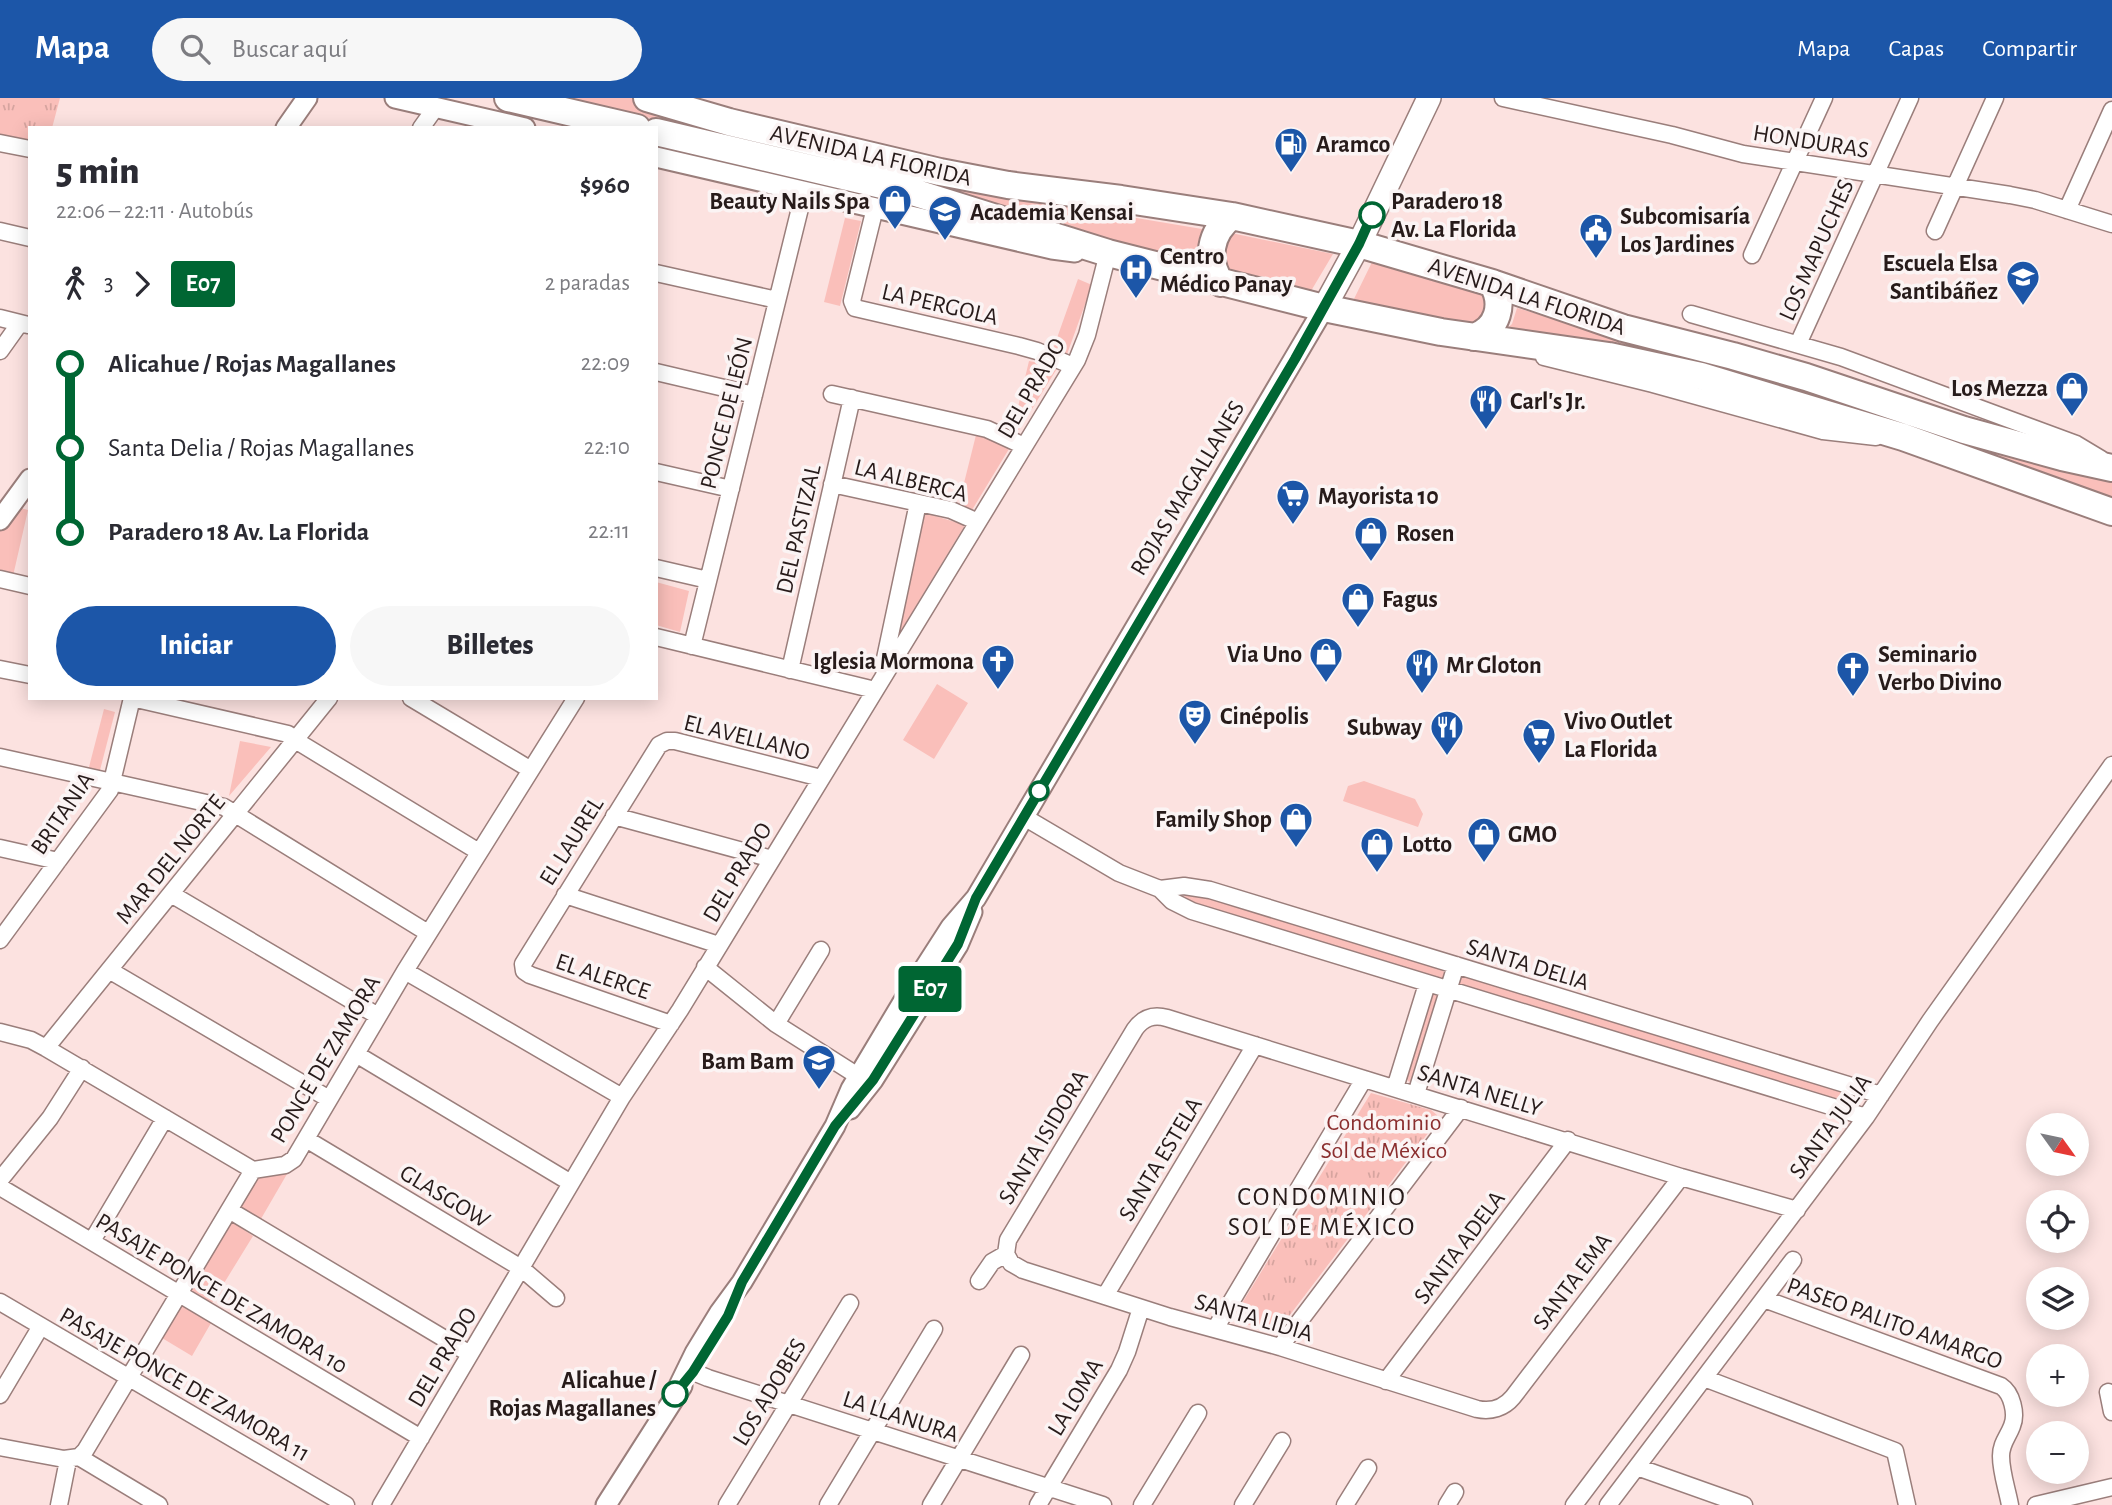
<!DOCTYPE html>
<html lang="es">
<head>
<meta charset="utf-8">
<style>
	:root { --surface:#fff; --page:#f7f7f7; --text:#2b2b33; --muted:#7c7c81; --accent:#1c56a8 }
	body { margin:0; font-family:"Alegreya Sans",sans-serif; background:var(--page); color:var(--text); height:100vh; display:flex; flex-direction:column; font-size:26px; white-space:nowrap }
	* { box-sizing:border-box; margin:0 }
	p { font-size:23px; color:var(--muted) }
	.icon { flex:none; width:38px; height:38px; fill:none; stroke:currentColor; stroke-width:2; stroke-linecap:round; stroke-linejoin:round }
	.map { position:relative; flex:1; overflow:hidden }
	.panel { position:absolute; left:28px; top:28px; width:630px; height:574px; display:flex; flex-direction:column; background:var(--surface); border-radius:0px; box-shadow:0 4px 18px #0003 }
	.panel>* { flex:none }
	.badge { padding:0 14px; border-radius:5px; font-size:24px; line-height:46px }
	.needle { width:46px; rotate:123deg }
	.fabs { position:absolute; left:2026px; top:1015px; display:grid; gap:14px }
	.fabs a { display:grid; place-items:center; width:63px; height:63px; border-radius:50%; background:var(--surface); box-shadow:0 4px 18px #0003; font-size:35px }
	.map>.badge { position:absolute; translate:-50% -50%; box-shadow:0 0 0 4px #fff }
	.legs { display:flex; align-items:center; gap:10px; height:77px; padding:0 28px; font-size:23px }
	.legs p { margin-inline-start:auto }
	.head { display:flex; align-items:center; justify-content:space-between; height:119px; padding:0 28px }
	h1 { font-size:38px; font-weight:800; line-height:52px }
	.button { display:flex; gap:14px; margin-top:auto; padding:14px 28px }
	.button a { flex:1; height:80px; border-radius:42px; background:var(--accent); color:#fff; font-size:28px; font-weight:800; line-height:80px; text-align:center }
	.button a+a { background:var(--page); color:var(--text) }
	ul { padding:0 28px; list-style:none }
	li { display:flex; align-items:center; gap:24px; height:84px; font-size:26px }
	li i { display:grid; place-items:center; width:10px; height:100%; margin:0 9px; background:currentColor }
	li i::after { content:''; width:18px; height:18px; margin:-9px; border:5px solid; border-radius:50%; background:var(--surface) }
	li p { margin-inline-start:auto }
	li:first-child i { background:linear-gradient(#0000 50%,currentColor 0) }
	li:last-child i { background:linear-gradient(currentColor 50%,#0000 0) }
	header { display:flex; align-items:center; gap:42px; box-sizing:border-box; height:98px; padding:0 35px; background:var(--accent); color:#fff }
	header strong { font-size:33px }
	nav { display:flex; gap:38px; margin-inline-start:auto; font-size:24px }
	.search { width:490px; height:63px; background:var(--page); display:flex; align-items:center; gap:18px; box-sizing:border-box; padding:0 24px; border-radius:38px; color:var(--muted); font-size:26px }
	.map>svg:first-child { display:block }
	.green { fill:#fabfba }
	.park { fill:url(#park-tufts) }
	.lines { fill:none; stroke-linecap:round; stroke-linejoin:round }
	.minor-casing { stroke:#9a7e7b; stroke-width:19 }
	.tertiary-casing { stroke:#9a7e7b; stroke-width:23 }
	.secondary-casing { stroke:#9a7e7b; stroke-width:26 }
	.primary-casing { stroke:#9a7e7b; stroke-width:30 }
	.minor { stroke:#fff; stroke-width:16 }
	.tertiary { stroke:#fff; stroke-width:19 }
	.secondary { stroke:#fff; stroke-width:23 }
	.primary { stroke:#fff; stroke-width:26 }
	.line-1-casing { stroke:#fff; stroke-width:16 }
	.line-1 { stroke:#063; stroke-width:10 }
	.stop-1-dot { fill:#fff; stroke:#063; stroke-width:3.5 }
	.labels { text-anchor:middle; stroke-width:7; stroke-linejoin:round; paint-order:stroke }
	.street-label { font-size:24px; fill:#271b1a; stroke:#fbf4f4 }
	.poi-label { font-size:24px; font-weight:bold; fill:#271b1a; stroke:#fbf4f4; text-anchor:start }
	.stop-label { font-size:24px; font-weight:bold; fill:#271b1a; stroke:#fbf4f4; text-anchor:start }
	.park-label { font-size:24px; fill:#8b2e2e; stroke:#fbf4f4 }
	.neighbourhood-label { font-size:26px; letter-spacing:2px; fill:#271b1a; stroke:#fbf4f4 }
</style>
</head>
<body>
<header>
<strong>Mapa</strong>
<div class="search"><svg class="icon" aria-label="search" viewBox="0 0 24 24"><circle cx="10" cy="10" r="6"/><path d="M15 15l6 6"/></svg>Buscar aquí</div>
<nav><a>Mapa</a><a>Capas</a><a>Compartir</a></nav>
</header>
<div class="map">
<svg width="2112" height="1407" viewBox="0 0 2112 1407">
	<defs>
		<pattern id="park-tufts" width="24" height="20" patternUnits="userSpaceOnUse" patternTransform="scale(1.75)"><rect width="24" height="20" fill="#fabfba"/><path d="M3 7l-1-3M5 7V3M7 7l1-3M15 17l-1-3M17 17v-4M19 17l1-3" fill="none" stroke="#d6a49f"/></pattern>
	</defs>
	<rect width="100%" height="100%" fill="#fce2e0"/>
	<path class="green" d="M542 0H634L680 15 1017 100 1208 132C1199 146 1195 157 1197 173L810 58 637 17Z
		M845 120 861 123 840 208 824 204Z
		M1231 135 1333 156 1308 198 1222 178 1221 145Z
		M1374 160 1483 193 1493 206 1475 231 1352 205Z
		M1078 181 1092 187 1066 259 1052 254Z
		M1517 210 2112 383V406L1501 236 1512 226Z
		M1029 263 1058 269 1019 332 1013 330Z
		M976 337 1012 346 972 412 958 409Z
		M17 409 28 412 13 478 0 475V433Z
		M925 415 965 427 890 551Z
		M656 484 689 493 680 534 656 527Z
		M937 586 968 605 934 661 903 642Z
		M104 611 115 614 99 676 88 673Z
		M240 643 271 649 229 698Z
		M1364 683 1415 701 1423 716 1418 729 1343 703 1348 688Z
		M1189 793 1438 869 1444 874V879L1439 882 1193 804 1185 799 1182 795Z
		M1464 877 1851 996 1856 999 1855 1003 1849 1007 1456 886 1458 879Z
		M1433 896 1439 898 1413 982 1409 984 1406 979Z
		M281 1073 287 1076 258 1126 236 1110 255 1080Z
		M231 1123 253 1138 210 1208 188 1193Z
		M181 1207 211 1225 192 1258 162 1240Z"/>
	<path class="park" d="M0 0H60L52 30H30V43L0 37Z
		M1371 995 1431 1012 1437 1017 1438 1022 1280 1230 1274 1233 1241 1225 1236 1215Z"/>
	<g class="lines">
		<defs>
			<path id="minor" d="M1503 0 1672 37 1743 56 2010 97 2035 102 2112 126
				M421 30 436 9
				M0 45 30 51
				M875 110 852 203 855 210 1019 248 1037 253 1073 268
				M2067 112 2112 12
				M0 133 30 140
				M1935 133 1995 0
				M1752 157 1824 0
				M656 175 777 202
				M1691 216 1841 259 2076 346 2101 361
				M0 220 28 227
				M1798 246 1910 0
				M0 253 20 225
				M1544 259 1653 286 1823 333 1876 339
				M656 274 754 297
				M832 296 987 331 1024 348
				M656 374 731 391
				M832 386 951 412 978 424
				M656 470 708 482
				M0 481 30 488
				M656 539 875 592
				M692 548 804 94
				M883 570 918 405
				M0 571 30 577
				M790 572 852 300
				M132 600 288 636 295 642 479 754
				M411 600 531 672
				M0 659 224 709 428 835
				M614 718 772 761
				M1024 719 1119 775 1160 791 1172 803 1192 813 1866 1019
				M0 750 58 763
				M1160 791 1184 788 1210 792 1881 997
				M171 796 378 918
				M565 797 719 847
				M0 842 110 692 132 600
				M705 869 776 926 869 985
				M109 872 329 1001
				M405 873 622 999
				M671 926 530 877 524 873 523 866 659 647 667 643H675L821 680
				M776 926 821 852
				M0 934 31 942 46 950 253 1072
				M46 950 329 600
				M356 956 571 1085
				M1395 990 1427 886
				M1416 996 1456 867
				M306 1041 521 1170 556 1200
				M0 1082 50 1020 82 970
				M0 1089 421 1340
				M229 1112 470 1256
				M92 1143 165 1020
				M1006 1156 1008 1142 1135 931C1143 920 1153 916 1167 920L1681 1079 1797 1112
				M1006 1156 1011 1165 1023 1172 1170 1219 1280 1249 1477 1311C1491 1314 1504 1310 1513 1299L1681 1079
				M979 1183 992 1164 1006 1156
				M1105 1198 1255 947
				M1764 1201 2001 1288C2012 1295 2017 1316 2012 1328 2008 1339 2001 1345 2001 1358 2001 1374 2007 1391 2010 1407
				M0 1204 346 1407
				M1215 1231 1364 981
				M1280 1249 1461 1010
				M686 1271 708 1280 1103 1407
				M1704 1280 1895 1353 1907 1407
				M1386 1283 1568 1042
				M2108 1294 2112 1314
				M0 1297 41 1228
				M0 1349 64 1361 79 1359
				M79 1359 85 1353 253 1072 285 1067 294 1061 405 873 576 600
				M79 1359 159 1407
				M1637 1369 1744 1407
				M59 1407 68 1362
				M381 1407 622 999 680 912 1077 262 1087 237 1108 155
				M727 1407 850 1205
				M828 1407 934 1231
				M931 1407 1021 1257
				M1038 1407 1119 1272 1127 1254 1141 1210
				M1142 1407 1198 1315
				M1243 1407 1282 1343
				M1345 1407 1368 1370
				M1447 1407 1455 1394
				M1574 1407 1866 1019 1930 923 2112 667
				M1608 1407 1793 1162
				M2036 1407 2112 1389"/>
			<path id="tertiary" d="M395 0 525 30
				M286 30 307 0
				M656 59 1052 151 1075 154
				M0 422 30 381
				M850 1011 873 982 958 847 972 814
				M675 1296 695 1255 720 1214 742 1184 835 1028 851 991 906 899 951 829 976 800 1324 210
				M606 1407 682 1288"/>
			<path id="secondary" d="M1324 210 1359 146 1429 0"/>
			<path id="primary" d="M508 0 637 30
				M647 0 729 24 940 74 1008 87 1121 101 1232 118 1359 146 1492 185 1623 230 1733 258 1806 279 1964 332 2062 359 2112 370
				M656 34 916 95 1108 155 1324 210 1441 234 1609 258 1701 278 1903 339 2112 414
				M1221 185C1205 162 1210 134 1232 118
				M1474 239C1498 231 1505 206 1492 185"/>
		</defs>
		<use href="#minor" class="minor-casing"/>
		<use href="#tertiary" class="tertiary-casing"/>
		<use href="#secondary" class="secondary-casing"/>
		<use href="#primary" class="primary-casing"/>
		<use href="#minor" class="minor"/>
		<use href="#tertiary" class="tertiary"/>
		<use href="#secondary" class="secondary"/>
		<use href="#primary" class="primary"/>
	</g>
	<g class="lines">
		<defs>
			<path id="line-1" d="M675 1296 693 1274 728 1218 742 1184 835 1028 873 982 958 846 976 800 1295 261 1359 146 1372 117"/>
		</defs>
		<use href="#line-1" class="line-1-casing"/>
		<use href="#line-1" class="line-1"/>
	</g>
	<defs>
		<symbol id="fuel-pin" viewBox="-11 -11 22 30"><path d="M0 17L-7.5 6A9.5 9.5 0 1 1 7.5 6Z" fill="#1c56a8" stroke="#fbf4f4"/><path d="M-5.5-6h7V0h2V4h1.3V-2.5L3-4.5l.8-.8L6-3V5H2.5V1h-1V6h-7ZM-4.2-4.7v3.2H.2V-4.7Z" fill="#fff"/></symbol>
		<symbol id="shop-pin" viewBox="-11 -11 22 30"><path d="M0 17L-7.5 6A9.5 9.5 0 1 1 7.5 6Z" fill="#1c56a8" stroke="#fbf4f4"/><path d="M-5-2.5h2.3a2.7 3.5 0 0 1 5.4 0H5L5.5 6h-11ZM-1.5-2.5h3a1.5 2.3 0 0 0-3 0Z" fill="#fff"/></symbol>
		<symbol id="school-pin" viewBox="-11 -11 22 30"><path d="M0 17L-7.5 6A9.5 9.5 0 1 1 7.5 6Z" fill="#1c56a8" stroke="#fbf4f4"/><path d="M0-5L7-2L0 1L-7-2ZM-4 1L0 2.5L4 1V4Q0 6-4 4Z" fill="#fff"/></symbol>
		<symbol id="civic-pin" viewBox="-11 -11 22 30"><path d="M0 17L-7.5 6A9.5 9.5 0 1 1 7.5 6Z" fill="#1c56a8" stroke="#fbf4f4"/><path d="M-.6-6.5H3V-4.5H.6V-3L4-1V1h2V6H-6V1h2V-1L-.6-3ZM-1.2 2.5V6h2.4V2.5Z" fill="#fff"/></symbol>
		<symbol id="hospital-pin" viewBox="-11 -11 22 30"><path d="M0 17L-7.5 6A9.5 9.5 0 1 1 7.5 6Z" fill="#1c56a8" stroke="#fbf4f4"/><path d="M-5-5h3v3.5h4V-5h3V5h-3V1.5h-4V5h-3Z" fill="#fff"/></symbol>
		<symbol id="restaurant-pin" viewBox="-11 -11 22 30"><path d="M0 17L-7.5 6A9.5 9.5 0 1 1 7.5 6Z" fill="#1c56a8" stroke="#fbf4f4"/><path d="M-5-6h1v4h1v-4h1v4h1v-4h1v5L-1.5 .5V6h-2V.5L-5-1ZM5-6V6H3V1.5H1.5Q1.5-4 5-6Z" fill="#fff"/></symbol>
		<symbol id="supermarket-pin" viewBox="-11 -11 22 30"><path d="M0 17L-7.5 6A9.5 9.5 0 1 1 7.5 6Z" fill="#1c56a8" stroke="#fbf4f4"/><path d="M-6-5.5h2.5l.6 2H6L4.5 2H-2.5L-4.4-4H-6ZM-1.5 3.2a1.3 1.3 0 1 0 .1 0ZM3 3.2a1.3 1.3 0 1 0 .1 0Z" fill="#fff"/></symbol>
		<symbol id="church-pin" viewBox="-11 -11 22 30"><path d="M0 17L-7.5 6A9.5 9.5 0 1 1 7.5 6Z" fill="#1c56a8" stroke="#fbf4f4"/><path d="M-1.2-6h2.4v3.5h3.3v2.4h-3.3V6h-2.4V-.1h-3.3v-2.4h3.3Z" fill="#fff"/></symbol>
		<symbol id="theatre-pin" viewBox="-11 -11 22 30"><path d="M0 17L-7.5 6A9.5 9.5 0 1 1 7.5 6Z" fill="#1c56a8" stroke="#fbf4f4"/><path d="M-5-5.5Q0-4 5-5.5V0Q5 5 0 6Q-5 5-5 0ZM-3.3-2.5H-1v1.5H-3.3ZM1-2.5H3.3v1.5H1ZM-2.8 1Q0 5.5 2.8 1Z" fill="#fff"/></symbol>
	</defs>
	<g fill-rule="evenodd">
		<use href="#fuel-pin" x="1272" y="27" width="38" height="52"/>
		<use href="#shop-pin" x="876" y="84" width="38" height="52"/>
		<use href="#school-pin" x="926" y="95" width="38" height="52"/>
		<use href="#civic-pin" x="1577" y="113" width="38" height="52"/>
		<use href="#hospital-pin" x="1117" y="153" width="38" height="52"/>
		<use href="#school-pin" x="2004" y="160" width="38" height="52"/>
		<use href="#shop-pin" x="2053" y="271" width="38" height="52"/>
		<use href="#restaurant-pin" x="1467" y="284" width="38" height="52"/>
		<use href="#supermarket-pin" x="1274" y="379" width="38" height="52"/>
		<use href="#shop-pin" x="1352" y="416" width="38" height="52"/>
		<use href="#shop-pin" x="1339" y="482" width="38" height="52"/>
		<use href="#shop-pin" x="1307" y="537" width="38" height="52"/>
		<use href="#church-pin" x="979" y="544" width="38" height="52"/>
		<use href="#restaurant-pin" x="1403" y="548" width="38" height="52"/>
		<use href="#church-pin" x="1834" y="551" width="38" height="52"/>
		<use href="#theatre-pin" x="1176" y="599" width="38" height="52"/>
		<use href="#restaurant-pin" x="1428" y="610" width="38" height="52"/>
		<use href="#supermarket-pin" x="1520" y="618" width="38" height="52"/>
		<use href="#shop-pin" x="1277" y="702" width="38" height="52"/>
		<use href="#shop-pin" x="1465" y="717" width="38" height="52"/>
		<use href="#shop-pin" x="1358" y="727" width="38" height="52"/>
		<use href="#school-pin" x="800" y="944" width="38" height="52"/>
	</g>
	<g class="stop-1-dot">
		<circle cx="1372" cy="117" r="12"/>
		<circle cx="1039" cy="693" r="9"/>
		<circle cx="675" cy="1296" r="12"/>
	</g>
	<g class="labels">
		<g class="street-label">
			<text transform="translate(1811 43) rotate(9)" y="8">HONDURAS</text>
			<text transform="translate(871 57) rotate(13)" y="8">AVENIDA LA FLORIDA</text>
			<text transform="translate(1816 152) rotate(-66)" y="8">LOS MAPUCHES</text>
			<text transform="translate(1527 198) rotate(18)" y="8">AVENIDA LA FLORIDA</text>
			<text transform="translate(940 206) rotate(13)" y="8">LA PERGOLA</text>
			<text transform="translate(1031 290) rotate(-60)" y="8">DEL PRADO</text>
			<text transform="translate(726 315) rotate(-76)" y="8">PONCE DE LEÓN</text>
			<text transform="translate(911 382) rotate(14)" y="8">LA ALBERCA</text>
			<text transform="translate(1187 390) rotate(-59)" y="8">ROJAS MAGALLANES</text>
			<text transform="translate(798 431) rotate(-77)" y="8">DEL PASTIZAL</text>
			<text transform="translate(747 639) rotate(14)" y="8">EL AVELLANO</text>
			<text transform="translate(62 715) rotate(-56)" y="8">BRITANIA</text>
			<text transform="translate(571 743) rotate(-58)" y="8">EL LAUREL</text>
			<text transform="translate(170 761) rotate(-51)" y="8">MAR DEL NORTE</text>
			<text transform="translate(737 774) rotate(-59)" y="8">DEL PRADO</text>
			<text transform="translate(1528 866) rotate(17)" y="8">SANTA DELIA</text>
			<text transform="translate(603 878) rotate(19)" y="8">EL ALERCE</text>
			<text transform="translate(325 961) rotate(-59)" y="8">PONCE DE ZAMORA</text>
			<text transform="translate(1480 992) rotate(17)" y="8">SANTA NELLY</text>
			<text transform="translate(1830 1028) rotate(-54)" y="8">SANTA JULIA</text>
			<text transform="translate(1043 1039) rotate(-59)" y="8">SANTA ISIDORA</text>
			<text transform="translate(1160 1061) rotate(-59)" y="8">SANTA ESTELA</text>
			<text transform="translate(445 1098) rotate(31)" y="8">GLASGOW</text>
			<text transform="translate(1459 1149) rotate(-53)" y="8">SANTA ADELA</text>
			<text transform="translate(1572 1183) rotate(-53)" y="8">SANTA EMA</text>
			<text transform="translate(222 1195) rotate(31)" y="8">PASAJE PONCE DE ZAMORA 10</text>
			<text transform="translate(1254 1219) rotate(16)" y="8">SANTA LIDIA</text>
			<text transform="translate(1895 1225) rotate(20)" y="8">PASEO PALITO AMARGO</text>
			<text transform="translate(442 1259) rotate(-59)" y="8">DEL PRADO</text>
			<text transform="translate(185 1286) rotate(30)" y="8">PASAJE PONCE DE ZAMORA 11</text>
			<text transform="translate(769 1294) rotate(-59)" y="8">LOS ADOBES</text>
			<text transform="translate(1075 1299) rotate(-59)" y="8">LA LOMA</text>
			<text transform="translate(901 1318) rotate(18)" y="8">LA LLANURA</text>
		</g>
		<g class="poi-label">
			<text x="1316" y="54">Aramco</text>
			<text x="870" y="111" text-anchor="end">Beauty Nails Spa</text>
			<text x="970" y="122">Academia Kensai</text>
			<text x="1620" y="126">Subcomisaría<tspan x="1620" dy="28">Los Jardines</tspan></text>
			<text x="1160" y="166">Centro<tspan x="1160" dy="28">Médico Panay</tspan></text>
			<text x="1998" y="173" text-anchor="end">Escuela Elsa<tspan x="1998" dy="28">Santibáñez</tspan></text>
			<text x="2048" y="298" text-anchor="end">Los Mezza</text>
			<text x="1510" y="311">Carl's Jr.</text>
			<text x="1318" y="406">Mayorista 10</text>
			<text x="1396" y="443">Rosen</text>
			<text x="1382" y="509">Fagus</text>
			<text x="1302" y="564" text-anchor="end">Via Uno</text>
			<text x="1878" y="564">Seminario<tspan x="1878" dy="28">Verbo Divino</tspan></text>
			<text x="974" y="571" text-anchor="end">Iglesia Mormona</text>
			<text x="1446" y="575">Mr Gloton</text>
			<text x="1220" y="626">Cinépolis</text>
			<text x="1564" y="631">Vivo Outlet<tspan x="1564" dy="28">La Florida</tspan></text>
			<text x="1422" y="637" text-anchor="end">Subway</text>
			<text x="1272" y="729" text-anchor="end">Family Shop</text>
			<text x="1508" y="744">GMO</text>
			<text x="1402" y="754">Lotto</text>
			<text x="794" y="971" text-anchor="end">Bam Bam</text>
		</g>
		<g class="stop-label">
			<text x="1391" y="111">Paradero 18<tspan x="1391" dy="28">Av. La Florida</tspan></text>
			<text x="656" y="1290" text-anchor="end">Alicahue /<tspan x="656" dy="28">Rojas Magallanes</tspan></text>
		</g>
		<g class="park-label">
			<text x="1384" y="1032">Condominio<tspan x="1384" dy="28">Sol de México</tspan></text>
		</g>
		<g class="neighbourhood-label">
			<text x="1322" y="1107">CONDOMINIO<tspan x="1322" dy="30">SOL DE MÉXICO</tspan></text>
		</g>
	</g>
</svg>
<div class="fabs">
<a><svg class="needle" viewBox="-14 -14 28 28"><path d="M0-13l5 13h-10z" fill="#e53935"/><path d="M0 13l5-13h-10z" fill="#7c7c81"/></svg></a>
<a><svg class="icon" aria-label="locate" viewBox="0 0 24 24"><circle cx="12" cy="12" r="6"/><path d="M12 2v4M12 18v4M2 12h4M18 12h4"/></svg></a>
<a><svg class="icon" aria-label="layers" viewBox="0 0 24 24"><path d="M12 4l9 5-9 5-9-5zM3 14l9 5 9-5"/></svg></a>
<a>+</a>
<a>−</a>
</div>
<b class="badge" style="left:930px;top:891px;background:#063;color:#fff">E07</b>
<section class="panel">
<div class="head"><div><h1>5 min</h1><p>22:06 – 22:11 · Autobús</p></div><b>$960</b></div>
<div class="legs"><svg class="icon" aria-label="walk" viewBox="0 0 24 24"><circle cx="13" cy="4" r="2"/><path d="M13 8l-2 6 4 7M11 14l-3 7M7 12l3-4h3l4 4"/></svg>3<svg class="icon" aria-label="forward" viewBox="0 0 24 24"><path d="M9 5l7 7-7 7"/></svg><b class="badge" style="background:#063;color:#fff">E07</b><p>2 paradas</p></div>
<ul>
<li><i style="color:#063"></i><b>Alicahue / Rojas Magallanes</b><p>22:09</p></li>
<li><i style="color:#063"></i><span>Santa Delia / Rojas Magallanes</span><p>22:10</p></li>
<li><i style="color:#063"></i><b>Paradero 18 Av. La Florida</b><p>22:11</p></li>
</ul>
<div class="button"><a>Iniciar</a><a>Billetes</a></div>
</section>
</div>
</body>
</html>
